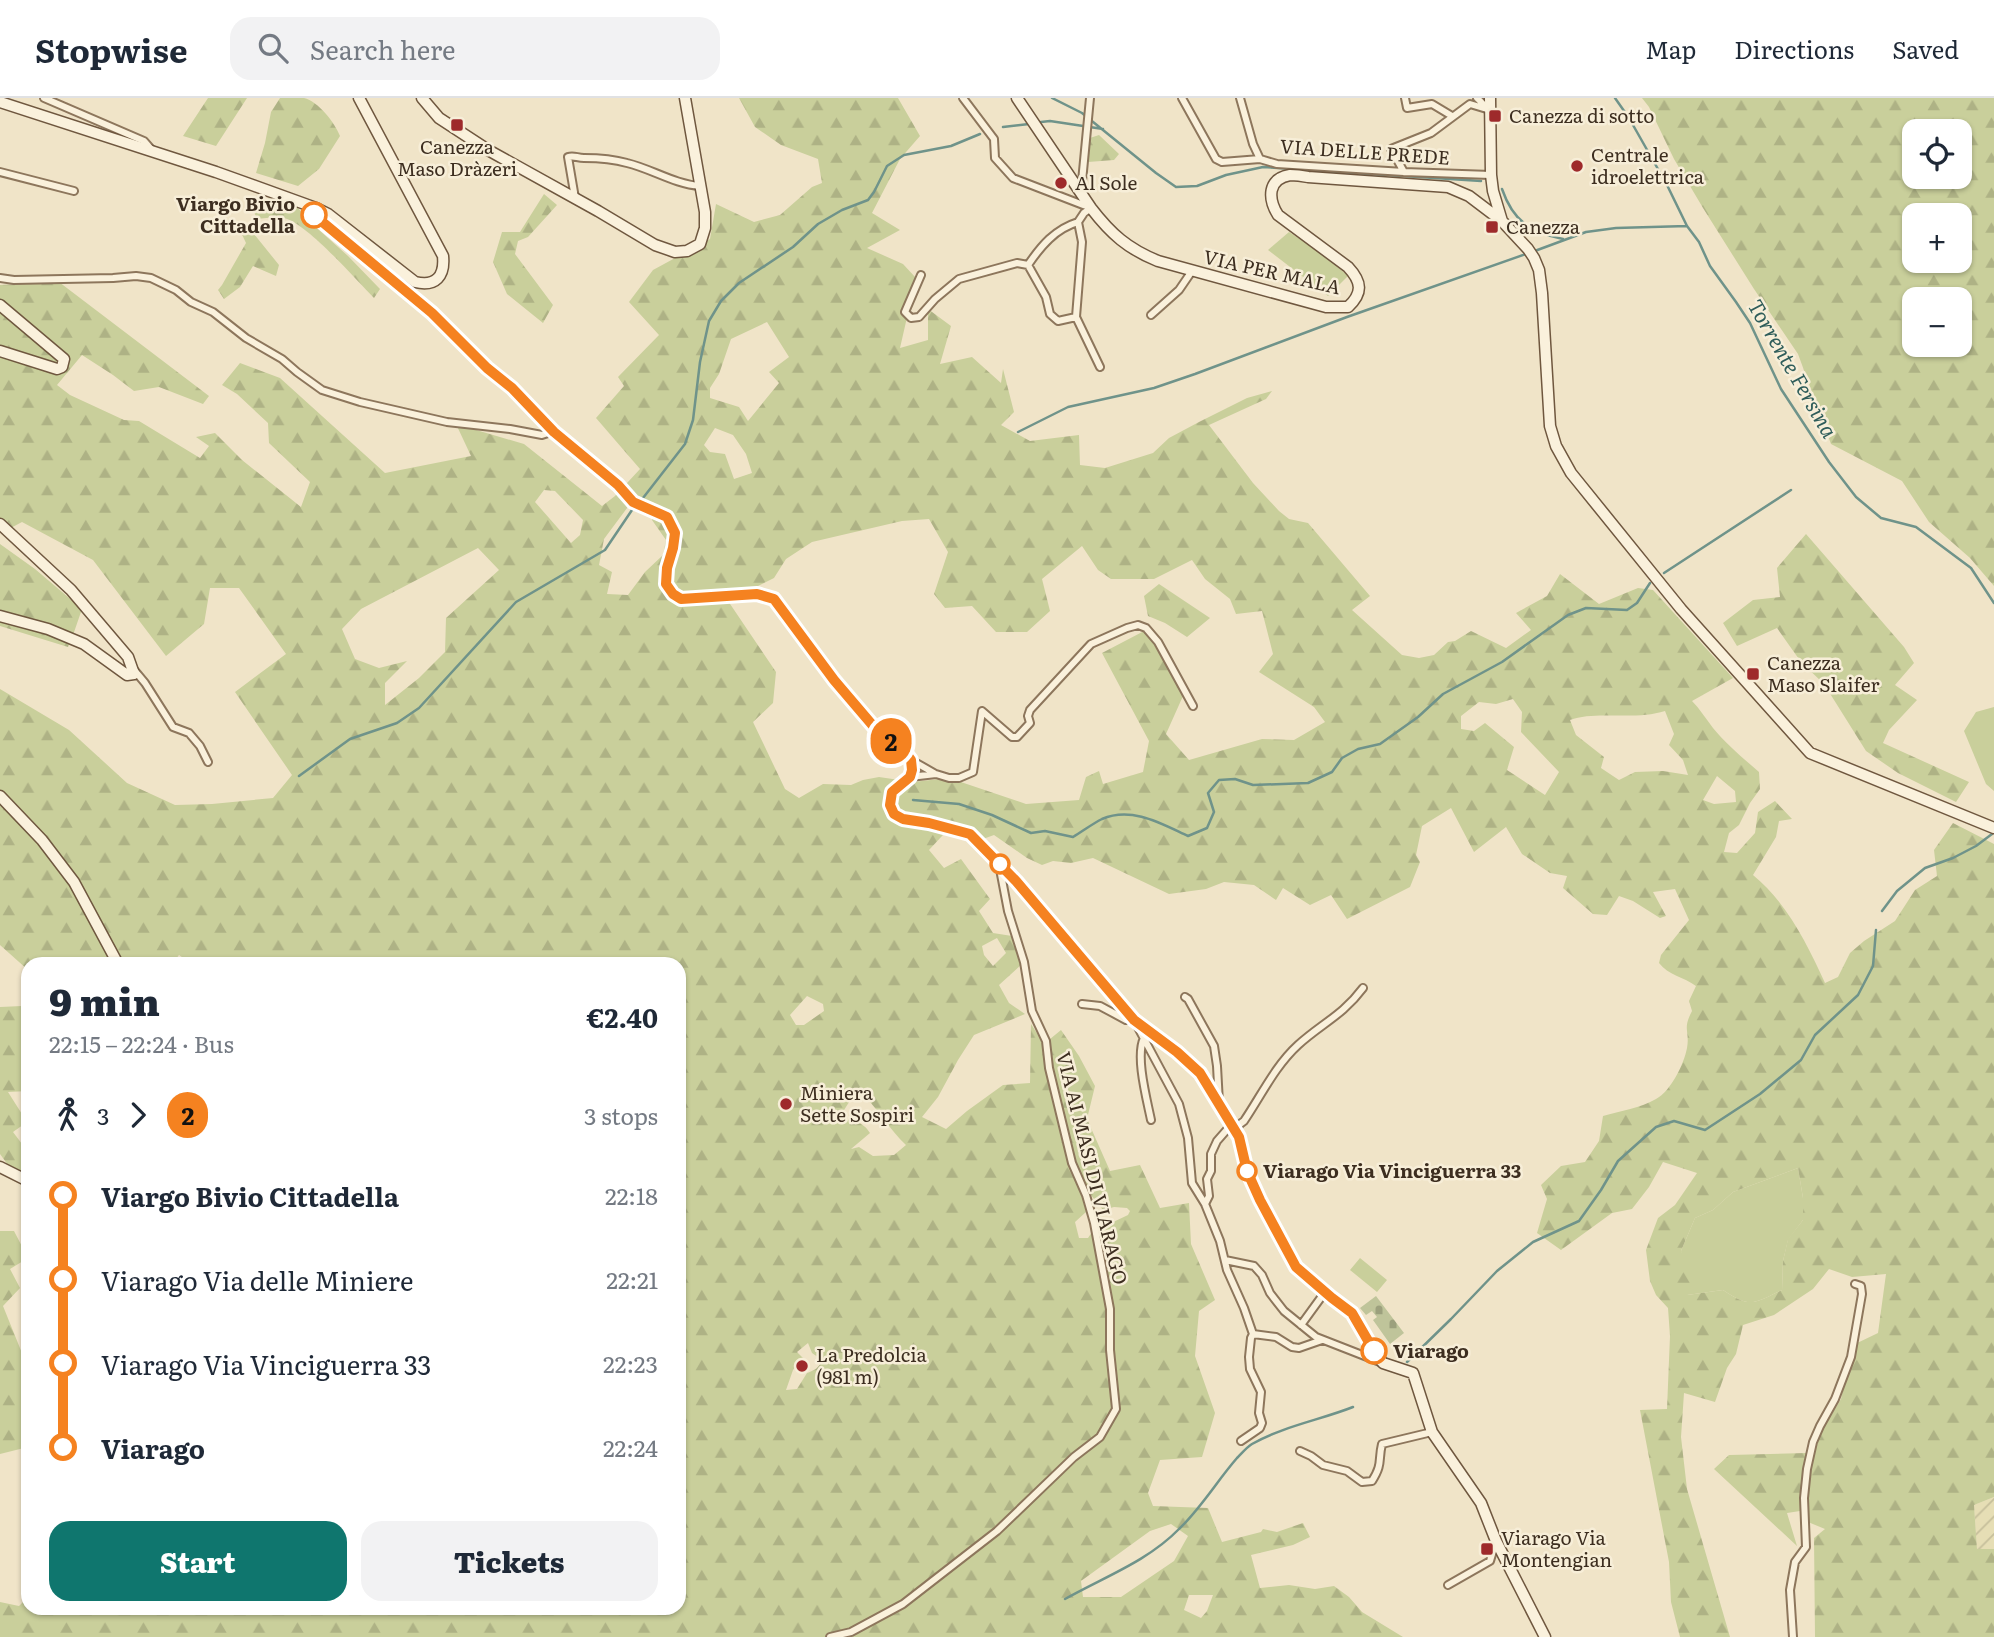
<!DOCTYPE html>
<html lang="en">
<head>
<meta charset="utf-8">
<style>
	:root { --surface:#fff; --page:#f2f2f3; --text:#1f2937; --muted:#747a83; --line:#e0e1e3; --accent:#0f766e }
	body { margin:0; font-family:Literata,serif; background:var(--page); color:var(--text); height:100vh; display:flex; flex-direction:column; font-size:26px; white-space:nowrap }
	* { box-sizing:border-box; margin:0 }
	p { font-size:23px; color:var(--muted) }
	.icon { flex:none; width:38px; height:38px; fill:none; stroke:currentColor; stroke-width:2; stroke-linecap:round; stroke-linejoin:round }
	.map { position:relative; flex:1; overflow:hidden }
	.panel { position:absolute; left:21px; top:859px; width:665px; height:658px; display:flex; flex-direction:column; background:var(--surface); border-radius:21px; box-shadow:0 2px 5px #0004 }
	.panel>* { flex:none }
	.badge { padding:0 14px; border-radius:23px; font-size:24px; line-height:46px }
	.tools { position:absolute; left:1902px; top:21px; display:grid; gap:14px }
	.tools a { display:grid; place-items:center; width:70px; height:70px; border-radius:14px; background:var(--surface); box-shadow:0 2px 5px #0004; font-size:35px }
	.map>.badge { position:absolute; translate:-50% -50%; box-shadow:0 0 0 4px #fff }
	.legs { display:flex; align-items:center; gap:10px; height:77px; padding:0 28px; font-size:23px }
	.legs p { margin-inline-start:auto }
	.overview { display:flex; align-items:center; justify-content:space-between; height:119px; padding:0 28px }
	h1 { font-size:38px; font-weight:800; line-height:52px }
	.primary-button { display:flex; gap:14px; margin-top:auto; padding:14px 28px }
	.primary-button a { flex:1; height:80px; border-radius:21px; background:var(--accent); color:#fff; font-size:28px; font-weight:800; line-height:80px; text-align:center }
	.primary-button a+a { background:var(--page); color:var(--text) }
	ul { padding:0 28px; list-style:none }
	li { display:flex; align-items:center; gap:24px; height:84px; font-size:26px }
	li i { display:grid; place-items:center; width:10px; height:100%; margin:0 9px; background:currentColor }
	li i::after { content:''; width:18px; height:18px; margin:-9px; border:5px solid; border-radius:50%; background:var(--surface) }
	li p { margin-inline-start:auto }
	li:first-child i { background:linear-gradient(#0000 50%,currentColor 0) }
	li:last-child i { background:linear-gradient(currentColor 50%,#0000 0) }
	header { display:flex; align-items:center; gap:42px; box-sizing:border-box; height:98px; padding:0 35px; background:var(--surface); border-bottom:2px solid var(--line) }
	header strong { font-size:33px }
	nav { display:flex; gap:38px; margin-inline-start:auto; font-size:24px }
	.search { width:490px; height:63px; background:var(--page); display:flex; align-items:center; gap:18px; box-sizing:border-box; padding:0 24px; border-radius:21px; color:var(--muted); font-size:26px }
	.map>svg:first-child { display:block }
	.farmland { fill:url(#farmland-furrows) }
	.green { fill:#c9cf9b }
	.forest { fill:url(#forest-firs); fill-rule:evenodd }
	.cemetery { fill:url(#cemetery-stones) }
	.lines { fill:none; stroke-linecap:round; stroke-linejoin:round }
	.stream { stroke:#6f938a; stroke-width:2.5 }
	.street-casing { stroke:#8d765c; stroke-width:10 }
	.secondary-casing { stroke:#6f573f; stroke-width:13 }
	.street { stroke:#faf1dc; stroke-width:6 }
	.secondary { stroke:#faf1dc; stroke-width:10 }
	.line-1-casing { stroke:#fff; stroke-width:16 }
	.line-1 { stroke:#f58220; stroke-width:10 }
	.poi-dot { fill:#9e2a2b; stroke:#f7eed8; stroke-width:2.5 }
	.stop-1-dot { fill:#fff; stroke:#f58220; stroke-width:3.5 }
	.labels { text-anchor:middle; stroke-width:5; stroke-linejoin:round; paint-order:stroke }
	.poi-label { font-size:19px; fill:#3d2e20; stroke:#f7eed8; text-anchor:start }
	.street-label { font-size:19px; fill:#3d2e20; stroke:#f7eed8 }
	.stop-label { font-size:19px; font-weight:bold; fill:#3d2e20; stroke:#f7eed8; text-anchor:start }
	.water-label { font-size:21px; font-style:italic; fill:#2f5d5a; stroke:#f7eed8 }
</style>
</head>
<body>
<header>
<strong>Stopwise</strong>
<div class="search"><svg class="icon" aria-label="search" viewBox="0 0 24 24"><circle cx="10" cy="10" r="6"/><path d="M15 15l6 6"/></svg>Search here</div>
<nav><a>Map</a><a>Directions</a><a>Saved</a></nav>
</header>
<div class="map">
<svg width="1994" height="1539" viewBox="0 0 1994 1539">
	<defs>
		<pattern id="farmland-furrows" width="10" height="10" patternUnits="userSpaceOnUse" patternTransform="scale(1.75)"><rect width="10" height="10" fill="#e6deb5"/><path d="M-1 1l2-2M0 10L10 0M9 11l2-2" fill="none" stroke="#c6bf9b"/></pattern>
		<pattern id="forest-firs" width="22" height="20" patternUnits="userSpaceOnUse" patternTransform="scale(1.75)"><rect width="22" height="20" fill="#c9cf9b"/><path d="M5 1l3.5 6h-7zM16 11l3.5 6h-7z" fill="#aeb285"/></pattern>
		<pattern id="cemetery-stones" width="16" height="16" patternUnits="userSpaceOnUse" patternTransform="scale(1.75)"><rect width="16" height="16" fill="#bfc49a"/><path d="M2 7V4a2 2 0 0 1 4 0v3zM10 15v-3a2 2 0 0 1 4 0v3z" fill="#9ca07d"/></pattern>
	</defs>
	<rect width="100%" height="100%" fill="#f0e4c8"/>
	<path class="farmland" d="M1994 1399V1451H1977L1974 1407Z"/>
	<path class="green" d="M1289 134 1323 156 1348 178 1328 198 1268 152Z
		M1994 609V693L1986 686 1964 633 1976 614Z
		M1798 1070 1803 1100V1122L1788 1142 1783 1163 1782 1192C1754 1205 1751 1211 1723 1192L1687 1197 1681 1153 1695 1120 1713 1112 1733 1094Z
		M1360 1160 1387 1182 1377 1194 1350 1172Z"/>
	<path class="forest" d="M208 0H247L216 48 183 38Z
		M280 0C287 0 296 0 304 0 318 3 335 25 340 38L319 71 298 88 256 75 265 45 271 14Z
		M739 0H898L920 38 900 61 872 115 900 132 867 150 903 166 916 180 900 250 928 242V211L951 228 940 266 972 259 1001 285 1003 271 1014 314 1001 327 1030 343 1079 337 1080 367 1105 370 1153 355 1169 340 1199 324 1247 300 1272 293 1266 301 1209 327 1253 385 1279 413 1289 421 1308 425 1370 498 1352 512 1402 557 1419 560 1434 557 1448 544 1455 543 1471 533 1506 550 1531 532 1516 515 1547 498 1560 476 1599 506 1638 490 1653 492 1733 580 1692 603C1700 611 1706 621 1713 630 1726 646 1743 660 1759 674L1760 691 1750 705 1739 727 1729 735 1724 754 1737 755 1755 735 1758 714 1775 703 1792 721 1779 723 1776 739 1753 777C1787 805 1807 846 1825 885L1838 879 1850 855 1864 843 1895 823 1915 792 1937 778 1934 752 1953 725 1994 746V1399L1974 1407 1977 1451H1994V1539H1815L1814 1440 1825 1431 1808 1424 1809 1385 1814 1358 1820 1336 1841 1301 1853 1247 1878 1235 1886 1176 1852 1179 1829 1171 1813 1191 1774 1217 1743 1227 1736 1256 1727 1270 1715 1304 1684 1295 1681 1339 1687 1391 1730 1539H1680L1671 1504 1669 1464 1640 1312 1667 1311 1670 1238 1668 1210 1656 1197 1650 1183 1646 1152 1658 1120 1675 1107 1697 1075 1663 1064 1649 1089 1632 1111 1612 1115 1561 1152 1537 1135 1547 1101 1541 1087 1561 1068 1585 1064 1599 1043 1603 1018C1620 1013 1641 1010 1656 1001 1671 993 1684 966 1687 950 1690 932 1682 932 1692 913L1689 903 1696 888C1684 879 1668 877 1659 865L1661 857 1689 822 1675 791 1653 794 1666 818 1660 820 1633 803 1619 798 1607 817 1593 816 1563 790 1567 778 1550 775 1522 756 1506 729 1474 754 1451 710 1422 728 1416 757 1420 764 1410 789 1347 821 1331 797 1310 807 1283 790 1276 802 1254 787 1224 784 1206 791 1169 796 1093 760 1071 765 1053 763 1042 767 1027 760 994 737 983 741 955 724 929 752 944 770 961 761 990 801 979 813 993 835 1012 838 1022 866 999 887 1009 905 1025 916 974 937 958 962 938 999 922 1019 946 1031 967 1013 1003 987 1030 985 1031 926 1044 946 1061 932 1079 958 1095 988 1087 1021 1110 1073 1140 1067 1160 1110 1189 1105 1191 1146 1215 1202 1199 1213 1195 1258 1215 1315 1202 1359 1160 1362 1148 1395 1153 1408 1208 1410 1222 1444 1261 1434 1263 1431 1277 1434 1303 1425 1310 1439 1293 1447 1251 1457 1260 1490 1289 1487 1315 1491 1334 1488 1349 1499 1362 1514 1403 1539H0V1504L19 1508 28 1499V1510H679V866H192L179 857 172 866H119L75 783 0 696V591L69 632 127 685 175 707 212 706 273 700 292 677 235 594 286 556 239 490H210L204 526 166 558 93 462 22 424 7 432 0 424V255L57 272 65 261 0 206V187L59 184 209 298 203 306 159 289 134 293 113 277 82 257 57 287 70 297 124 322 139 323 200 360 209 348 196 339 215 335 242 362 301 409 310 384 269 345 268 325 237 296 222 287 240 265 280 280 385 375 471 358 456 326 524 346 602 408 615 398 640 371 596 320 624 288 618 279 659 237 629 204 653 172 710 141 716 106 754 124 780 117 812 89 822 85 818 61 781 47 755 29ZM767 224 789 259 769 274 779 285 748 323 739 309 710 300V290L719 276 731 241ZM715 330 733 337 746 356 752 375 734 381 725 356 710 354 704 347ZM544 392 555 393 583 422 580 437 571 445 535 404ZM636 398 654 405 652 422 666 442 663 457 645 474 628 497 607 496 612 474 599 467 604 441ZM929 421 948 454 934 496 945 510 972 508 996 534H1027L1050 513 1042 481 1082 448 1098 472 1111 481H1154L1192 462 1205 481 1230 501 1236 516 1262 513 1273 556 1259 574 1314 609 1325 624 1294 642 1262 641 1189 662 1166 636 1183 598 1146 532 1102 555 1149 643 1143 674 1103 686 1099 673 1086 679 1079 702 1026 706 949 680 913 684 879 679 863 682 851 687 823 686 799 700 785 691 753 624 773 605 776 574 722 494 754 490 774 480 786 461 812 444 902 423ZM478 450 499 472 446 520 445 554 419 580 385 607V585L407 563 379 570 355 561 342 531 361 511ZM1513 601 1522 614 1521 634 1559 674 1545 697 1507 672 1514 649 1485 625 1474 633 1461 631V618L1479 604 1496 606ZM1665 613 1674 636 1669 647 1683 662 1688 677 1663 673 1635 674 1619 682 1601 670 1604 659 1576 637 1570 622C1596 612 1634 623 1665 613ZM1717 678 1735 693 1736 704 1714 706 1703 702ZM997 840 1006 855 993 868 984 857 982 848ZM807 898 823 906 824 913 804 927H796L790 917ZM864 997C879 1013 890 1032 906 1047L894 1057 873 1058 859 1049 851 1051 870 1035C863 1023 851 1022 839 1020L851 1001ZM1798 1070 1803 1100V1122L1788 1141 1783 1163 1782 1192C1754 1205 1751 1211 1723 1192L1687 1197 1693 1182 1681 1153 1695 1120 1713 1112 1733 1094ZM1090 1096 1103 1112 1114 1109 1127 1110 1130 1113 1128 1117 1109 1126 1100 1122 1088 1140H1079L1075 1124 1086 1114 1082 1098ZM808 1245 812 1255 822 1262C819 1270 815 1272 807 1275L797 1291 786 1292 793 1272 803 1260 797 1254ZM1171 1426 1188 1438 1174 1463 1121 1499H1083L1081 1483 1150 1433ZM1189 1497H1213L1207 1513 1201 1520 1184 1512Z
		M1642 0H1994V488L1970 460 1929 424 1902 383 1831 346 1798 256 1754 191 1703 110 1674 61 1649 9ZM1914 33H1960V79H1914ZM1914 117H1960V163H1914ZM1914 201H1960V247H1914Z
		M1099 37 1119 56 1114 62 1088 64 1090 40Z
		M544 96 557 107 528 139 518 143 515 156 553 207 543 225 507 196 493 164 502 134H520Z
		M269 100 295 107 318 131 348 158 380 191 374 200C355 181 308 126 284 120 276 119 265 120 257 121L254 114Z
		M238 128 250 131 279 167 276 178 253 168 240 189 224 201 218 192 222 187 246 145Z
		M0 209 62 262 61 269 0 252Z
		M1806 436 1904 549 1914 565 1895 587 1917 602 1889 632 1883 645 1969 684 1956 704 1898 675 1866 653 1824 586 1801 564 1777 530 1737 548 1723 525 1753 502 1780 499 1777 470Z
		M0 446 35 471 82 511 72 540 0 517Z
		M1159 486 1210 520 1187 539 1165 525 1148 518 1144 498Z
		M0 519 71 542 68 549 0 528Z
		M0 699 73 785 117 866H28V872L0 847Z
		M28 901V993L8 994 27 1024 13 1034 28 1054V1082L13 1074 0 1056V909L22 908Z
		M0 1133H14L28 1160 10 1171 20 1190 3 1208 28 1270V1349L0 1356Z
		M1806 1355 1800 1413 1787 1415 1797 1448 1714 1371 1729 1357Z"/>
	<path class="cemetery" d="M1376 1198 1404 1235 1390 1246 1373 1222 1377 1219 1372 1213 1366 1217 1360 1210Z"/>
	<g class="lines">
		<path class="stream" d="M1052 0 1082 15 1156 75 1176 89 1197 88 1226 77 1263 69 1481 83
			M1615 0 1629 20 1667 87 1687 128 1699 144 1710 168 1736 204 1750 225 1781 291 1829 364 1856 399 1881 420 1916 429 1971 470 1994 505
			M1041 24 1050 23 1103 31
			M1003 29 1029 26
			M1502 91C1513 123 1531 135 1563 141
			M1532 154 1586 134 1616 130 1687 128
			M1018 334 1068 309 1154 290 1195 276 1347 219 1526 156
			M643 400 685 346 693 322 700 264 709 223 721 203 739 185 793 149 818 126 842 112 868 102 874 94 887 68 904 57 951 48 980 36
			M1664 475 1791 392
			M299 678 350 641 397 625 419 610 516 504 605 452 632 412
			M913 702 959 706 992 717 1031 735 1045 733 1073 739C1083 733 1092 726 1102 721 1132 708 1162 726 1188 738L1207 730 1214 714 1208 695 1219 682 1235 681 1253 687 1308 685 1332 674 1342 660 1358 651 1380 646 1418 619 1443 596 1502 564 1568 517 1586 510 1627 512 1637 505 1650 485
			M1882 813 1897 793 1925 770 1953 760 1976 748 1992 736
			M1407 1264 1451 1221 1497 1173 1533 1144 1579 1123 1601 1092 1618 1063 1656 1029 1674 1023 1705 1032 1760 996 1801 962 1815 937 1858 897 1873 868 1876 832
			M1065 1501C1104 1479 1148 1463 1179 1431 1201 1410 1217 1383 1237 1360 1242 1355 1247 1349 1252 1346 1284 1328 1320 1322 1353 1309"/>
		<defs>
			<path id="street" d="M44 0 144 43 151 51
				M963 0 994 41 995 60 1013 80 1091 110 1084 115 1078 124 1082 144 1076 219 1058 223 1050 216 1046 199 1028 167
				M1182 0 1216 61 1222 64 1260 61
				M1240 0 1253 46 1260 61 1277 66 1404 74 1491 77
				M1405 0 1407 10 1432 6 1452 18
				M1477 0 1486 9
				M0 74 74 93
				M1404 74 1391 51 1431 35 1470 6 1490 12
				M1081 94 1090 0
				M575 100 568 59C574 57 577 60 584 60 598 60 613 61 627 65 652 71 674 86 700 88
				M921 177 905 214 911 220 919 219 935 201 959 181 1017 165 1028 167C1041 148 1055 131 1078 124
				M0 180 14 182 113 180 136 178 151 180 176 192 191 204 213 214 246 240 282 261 297 274 322 292 360 304 447 324 510 331 542 337 554 333
				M1151 217 1179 192 1192 173
				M1076 219 1100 269
				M135 573 145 585 173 629 189 635 200 648 208 664
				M911 662 934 675
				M910 679 936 676 949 680H959L973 674 982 613 1012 639H1017L1030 625 1028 618 1030 612 1091 546 1127 530 1138 527 1146 530 1158 544 1193 608
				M1185 899 1188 901 1214 948 1217 968 1219 1005
				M1082 906 1100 908 1126 922H1134L1179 1006 1188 1040 1192 1085 1205 1106 1220 1143 1227 1172 1244 1210 1253 1236
				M1144 940C1135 958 1147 1002 1151 1022
				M1235 1033 1240 1026 1244 1023C1261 998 1275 968 1298 947 1321 926 1343 917 1363 890
				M1205 1106 1209 1098 1207 1081 1211 1073V1056L1217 1043 1231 1027
				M1225 1162 1254 1168 1262 1177 1270 1195 1284 1213 1316 1239 1380 1264
				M1301 1227 1325 1194
				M1253 1236 1276 1239 1292 1249 1299 1250 1322 1242
				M1241 1343 1260 1330 1262 1325 1259 1315 1261 1294 1250 1271 1249 1259 1251 1240 1253 1236
				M1300 1353 1311 1358 1323 1367 1347 1373 1362 1384 1372 1383C1383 1366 1378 1362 1382 1346L1432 1334
				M1448 1487 1490 1463 1496 1443
				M830 1539 851 1534 903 1506 997 1433 1074 1359 1100 1339 1116 1311 1110 1252V1211L1094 1125 1086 1097 1072 1065 1049 970 1046 943 1032 913 1024 864 1008 813 999 766
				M1793 1539 1790 1492 1795 1464 1806 1449 1804 1400 1807 1371 1813 1344 1820 1328 1835 1301 1851 1259 1862 1196 1861 1188 1855 1186"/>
			<path id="secondary" d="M422 0 439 20 488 52 598 113 655 147 675 154 687 153 700 146 705 130V114L685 0
				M1017 0 1091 110C1111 136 1128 151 1158 163L1326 209H1348C1363 195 1362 184 1348 169L1278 117C1268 101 1267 81 1290 77 1296 77 1303 78 1308 79L1448 89 1469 98 1502 123 1528 151 1534 160 1539 172 1542 195 1550 328 1556 348 1571 375 1681 511 1810 655 1994 730
				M1490 0 1491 77 1493 93 1502 123
				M0 4 216 74 316 110 328 116 415 184C436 189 445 178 443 158L359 0
				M316 110 314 117 432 216 487 270 512 290 554 333 618 387 633 404 667 419 675 434 673 450 667 470 666 486 673 496 681 501 757 496 774 501 834 581 880 636 905 655 911 662 912 672 910 679 892 694 890 707 894 716 903 721 929 725 969 736 1016 783 1134 922 1177 955 1200 975 1239 1039 1247 1073 1260 1102 1296 1169 1332 1200 1352 1215 1376 1256 1383 1265 1413 1275 1432 1334 1481 1405 1496 1443 1545 1539
				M0 207 64 261 62 269 57 271 0 253
				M0 426 71 492 128 559 134 576 127 577 84 546 48 531 0 518
				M0 698 42 742 74 784 118 866
				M0 1069 28 1083"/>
		</defs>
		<use href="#street" class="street-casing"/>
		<use href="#secondary" class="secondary-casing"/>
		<use href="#street" class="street"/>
		<use href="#secondary" class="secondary"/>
	</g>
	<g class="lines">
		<defs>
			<path id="line-1" d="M314 117 432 215 487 270 512 290 554 334 618 387 633 404 667 419 675 435 673 450 667 470 666 486 673 496 681 501 757 496 774 501 834 582 880 636 905 654 911 662 912 672 910 679 892 694 890 707 894 716 903 721 929 725 970 736 1016 783 1134 922 1177 954 1200 975 1239 1039 1247 1073 1260 1102 1296 1169 1332 1200 1352 1215 1374 1253"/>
		</defs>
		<use href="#line-1" class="line-1-casing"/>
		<use href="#line-1" class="line-1"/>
	</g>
	<g class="poi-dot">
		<rect x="1488" y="11" width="14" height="14" rx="3.5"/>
		<rect x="450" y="20" width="14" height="14" rx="3.5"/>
		<circle cx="1577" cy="68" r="7"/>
		<circle cx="1061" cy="85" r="7"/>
		<rect x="1485" y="122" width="14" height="14" rx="3.5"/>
		<rect x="1746" y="569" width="14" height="14" rx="3.5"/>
		<circle cx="786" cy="1006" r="7"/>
		<circle cx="802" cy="1268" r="7"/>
		<rect x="1480" y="1444" width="14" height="14" rx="3.5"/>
	</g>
	<g class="stop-1-dot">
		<circle cx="314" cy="117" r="12"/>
		<circle cx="1000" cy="766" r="9"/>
		<circle cx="1247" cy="1073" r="9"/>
		<circle cx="1374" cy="1253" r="12"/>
	</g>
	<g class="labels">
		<g class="poi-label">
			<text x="1509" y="25">Canezza di sotto</text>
			<text x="457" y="56" text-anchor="middle">Canezza<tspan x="457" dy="22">Maso Dràzeri</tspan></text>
			<text x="1591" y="64">Centrale<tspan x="1591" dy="22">idroelettrica</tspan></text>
			<text x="1075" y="92">Al Sole</text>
			<text x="1506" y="136">Canezza</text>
			<text x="1767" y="572">Canezza<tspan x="1767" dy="22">Maso Slaifer</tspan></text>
			<text x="800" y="1002">Miniera<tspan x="800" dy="22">Sette Sospiri</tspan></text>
			<text x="816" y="1264">La Predolcia<tspan x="816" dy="22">(981 m)</tspan></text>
			<text x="1501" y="1447">Viarago Via<tspan x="1501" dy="22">Montengian</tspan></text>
		</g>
		<g class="street-label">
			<text transform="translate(1365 54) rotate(4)" y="7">VIA DELLE PREDE</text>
			<text transform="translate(1272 174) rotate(13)" y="7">VIA PER MALA</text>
			<text transform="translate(1092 1070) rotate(76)" y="7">VIA AI MASI DI VIARAGO</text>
		</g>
		<g class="stop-label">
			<text x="295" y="113" text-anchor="end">Viargo Bivio<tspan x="295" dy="22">Cittadella</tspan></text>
			<text x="1263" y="1080">Viarago Via Vinciguerra 33</text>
			<text x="1393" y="1260">Viarago</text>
		</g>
		<g class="water-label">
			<text transform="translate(1792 271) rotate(60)" y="7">Torrente Fersina</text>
		</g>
	</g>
</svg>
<div class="tools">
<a><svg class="icon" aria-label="locate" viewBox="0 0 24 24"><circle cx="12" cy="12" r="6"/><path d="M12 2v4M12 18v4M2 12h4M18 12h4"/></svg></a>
<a>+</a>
<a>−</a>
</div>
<b class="badge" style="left:891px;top:643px;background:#f58220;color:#111">2</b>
<section class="panel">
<div class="overview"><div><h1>9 min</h1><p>22:15 – 22:24 · Bus</p></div><b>€2.40</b></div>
<div class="legs"><svg class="icon" aria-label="walk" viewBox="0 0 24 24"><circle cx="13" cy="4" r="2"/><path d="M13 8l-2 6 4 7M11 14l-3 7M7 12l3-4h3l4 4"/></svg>3<svg class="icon" aria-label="forward" viewBox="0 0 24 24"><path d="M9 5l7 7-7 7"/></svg><b class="badge" style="background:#f58220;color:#111">2</b><p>3 stops</p></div>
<ul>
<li><i style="color:#f58220"></i><b>Viargo Bivio Cittadella</b><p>22:18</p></li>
<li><i style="color:#f58220"></i><span>Viarago Via delle Miniere</span><p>22:21</p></li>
<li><i style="color:#f58220"></i><span>Viarago Via Vinciguerra 33</span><p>22:23</p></li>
<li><i style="color:#f58220"></i><b>Viarago</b><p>22:24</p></li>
</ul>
<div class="primary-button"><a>Start</a><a>Tickets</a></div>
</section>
</div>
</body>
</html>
